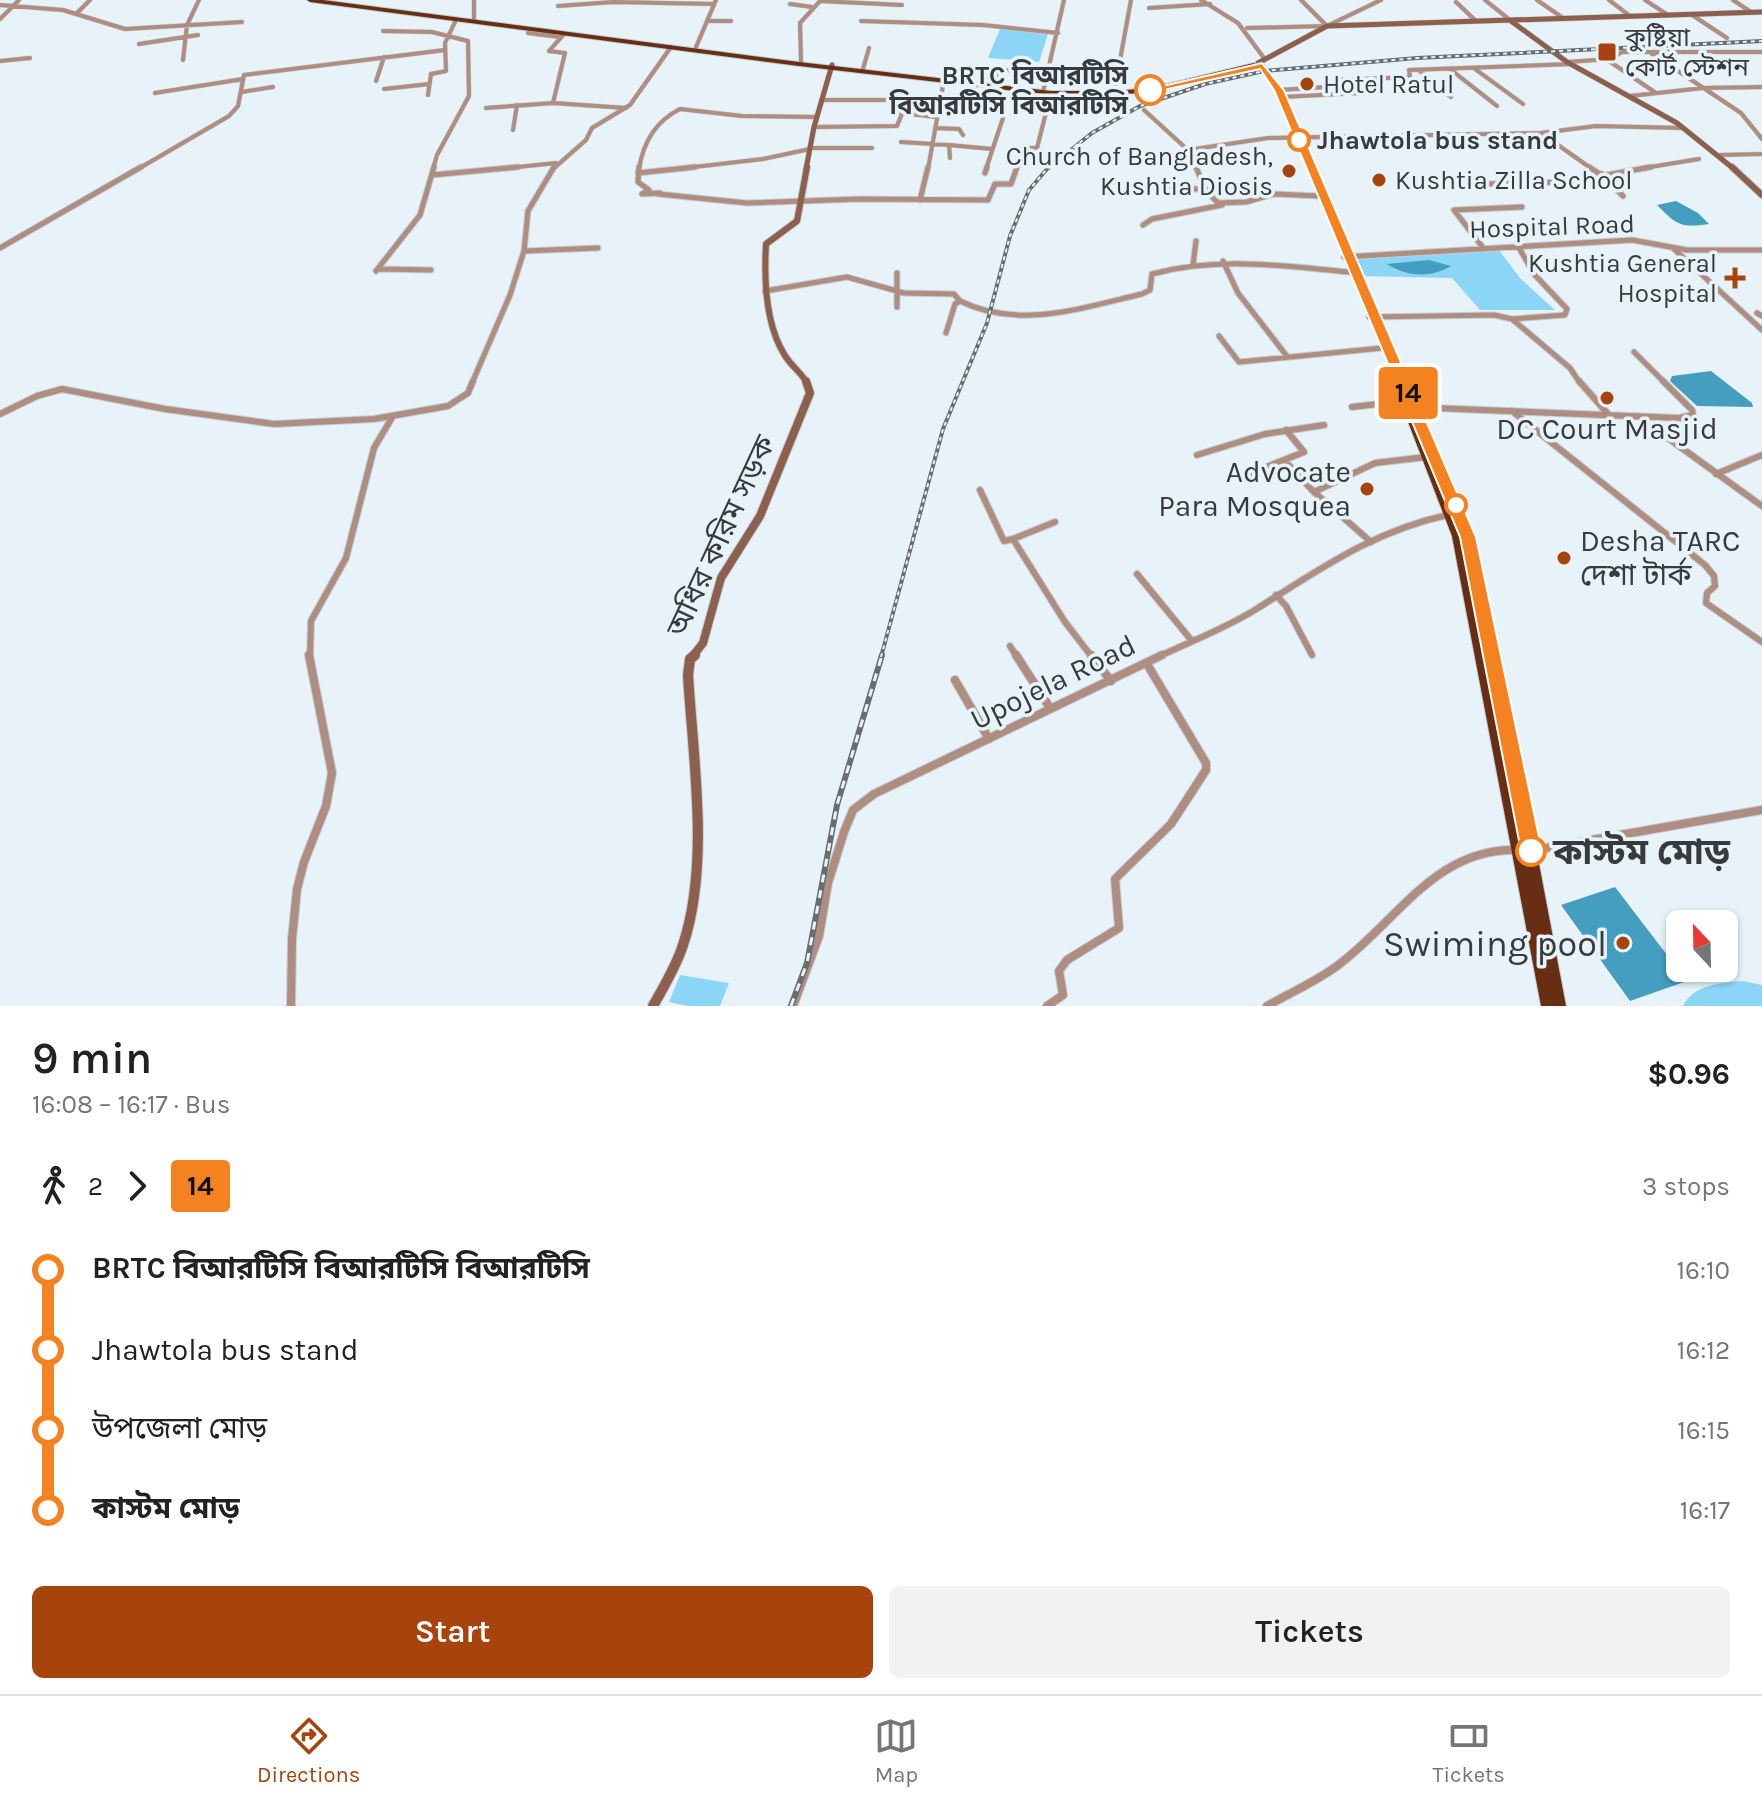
<!DOCTYPE html>
<html lang="en">
<head>
<meta charset="utf-8">
<style>
	:root { --surface:#fff; --page:#f2f2f2; --text:#222; --muted:#767676; --line:#e0e0e0; --accent:#a7440e }
	body { margin:0; font-family:Karla,"Noto Sans Bengali",sans-serif; background:var(--page); color:var(--text); height:100vh; display:flex; flex-direction:column; font-size:30px; white-space:nowrap }
	* { box-sizing:border-box; margin:0 }
	p { font-size:26px; color:var(--muted) }
	.icon { flex:none; width:44px; height:44px; fill:none; stroke:currentColor; stroke-width:2; stroke-linecap:round; stroke-linejoin:round }
	.map { position:relative; height:1006px; overflow:hidden }
	.drawer { display:flex; flex-direction:column; background:var(--surface); flex:1 }
	.drawer>* { flex:none }
	.badge { padding:0 16px; border-radius:6px; font-size:28px; line-height:52px }
	.needle { width:52px; rotate:338deg }
	.controls { position:absolute; left:1666px; top:910px; display:grid; gap:16px }
	.controls a { display:grid; place-items:center; width:72px; height:72px; border-radius:12px; background:var(--surface); box-shadow:0 2px 6px #0004; font-size:40px }
	.map>.badge { position:absolute; translate:-50% -50%; box-shadow:0 0 0 4px #fff }
	.legs { display:flex; align-items:center; gap:12px; height:88px; padding:0 32px; font-size:26px }
	.legs p { margin-inline-start:auto }
	.summary { display:flex; align-items:center; justify-content:space-between; height:136px; padding:0 32px }
	h1 { font-size:44px; font-weight:600; line-height:60px }
	.cta { display:flex; gap:16px; margin-top:auto; padding:16px 32px }
	.cta a { flex:1; height:92px; border-radius:12px; background:var(--accent); color:#fff; font-size:32px; font-weight:600; line-height:92px; text-align:center }
	.cta a+a { background:var(--page); color:var(--text) }
	ul { padding:0 32px; list-style:none }
	li { display:flex; align-items:center; gap:28px; height:80px; font-size:30px }
	li i { display:grid; place-items:center; width:12px; height:100%; margin:0 10px; background:currentColor }
	li i::after { content:''; width:20px; height:20px; margin:-10px; border:6px solid; border-radius:50%; background:var(--surface) }
	li p { margin-inline-start:auto }
	li:first-child i { background:linear-gradient(#0000 50%,currentColor 0) }
	li:last-child i { background:linear-gradient(currentColor 50%,#0000 0) }
	.dock { display:flex; justify-content:space-around; align-items:center; height:112px; border-top:2px solid var(--line); background:var(--surface); font-size:22px; color:var(--muted) }
	.dock a { display:grid; justify-items:center; gap:4px }
	.dock .on { color:var(--accent) }
	.map>svg:first-child { display:block }
	.green { fill:#8bd6f6 }
	.water { fill:#459dc0 }
	.lines { fill:none; stroke-linecap:round; stroke-linejoin:round }
	.minor-far3-casing { stroke:#c4ced4; stroke-width:5 }
	.minor-far2-casing { stroke:#c4ced4; stroke-width:7 }
	.minor-far1-casing { stroke:#c4ced4; stroke-width:8 }
	.minor-casing { stroke:#c4ced4; stroke-width:10 }
	.tertiary-casing { stroke:#c4ced4; stroke-width:5 }
	.secondary-far3-casing { stroke:#c4ced4; stroke-width:6 }
	.secondary-far2-casing { stroke:#c4ced4; stroke-width:8 }
	.secondary-far1-casing { stroke:#c4ced4; stroke-width:10 }
	.secondary-casing { stroke:#c4ced4; stroke-width:12 }
	.trunk-casing { stroke:#c4ced4; stroke-width:2 }
	.minor-far3 { stroke:#af8e81; stroke-width:4 }
	.minor-far2 { stroke:#af8e81; stroke-width:5 }
	.minor-far1 { stroke:#af8e81; stroke-width:6 }
	.minor { stroke:#af8e81; stroke-width:8 }
	.tertiary { stroke:#af8e81; stroke-width:4 }
	.secondary-far3 { stroke:#8d5f4c; stroke-width:5 }
	.secondary-far2 { stroke:#8d5f4c; stroke-width:6 }
	.secondary-far1 { stroke:#8d5f4c; stroke-width:8 }
	.secondary { stroke:#8d5f4c; stroke-width:10 }
	.trunk { fill:#682e13; fill-rule:evenodd }
	.rail-far1-casing { stroke:#676d71; stroke-width:4 }
	.rail-casing { stroke:#676d71; stroke-width:6 }
	.rail-far1 { stroke:#e7f3f9; stroke-width:2; stroke-dasharray:4; stroke-linecap:butt }
	.rail { stroke:#e7f3f9; stroke-width:3; stroke-dasharray:8; stroke-linecap:butt }
	.line-1 { fill:#f58220; stroke:#fff; stroke-width:2 }
	.poi-dot { fill:#a7440e; stroke:#e7f3f9; stroke-width:3 }
	.stop-1-dot { fill:#fff; stroke:#f58220; stroke-width:4 }
	.labels { text-anchor:middle; stroke-width:7; stroke-linejoin:round; paint-order:stroke }
	.far-poi-label { font-size:26px; fill:#373b3e; stroke:#e7f3f9; text-anchor:start }
	.far-stop-label { font-size:26px; font-weight:bold; fill:#373b3e; stroke:#e7f3f9; text-anchor:end }
	.far-street-label { font-size:26px; fill:#373b3e; stroke:#e7f3f9 }
	.poi-label { font-size:30px; fill:#373b3e; stroke:#e7f3f9 }
	.street-label { font-size:30px; fill:#373b3e; stroke:#e7f3f9 }
	.near-stop-label { font-size:36px; font-weight:bold; fill:#373b3e; stroke:#e7f3f9; text-anchor:start }
	.near-poi-label { font-size:36px; fill:#373b3e; stroke:#e7f3f9; text-anchor:end }
</style>
</head>
<body>
<div class="map">
<svg width="1762" height="1006" viewBox="0 0 1762 1006">
	<rect width="100%" height="100%" fill="#e7f3f9"/>
	<path class="green" d="M1000 29 1048 34 1039 62 988 58Z
		M1499 250 1520 278 1555 310H1480L1452 278 1357 276 1351 258Z
		M680 975 729 983 720 1006H688L669 1002Z
		M1743 981 1762 985V1006H1683C1694 984 1721 983 1743 981Z"/>
	<path class="water" d="M1676 201 1698 213 1709 224C1680 228 1677 225 1657 205Z
		M1429 260 1451 266C1431 278 1407 277 1387 264Z
		M1711 371 1752 403 1753 407 1697 406 1670 381 1672 376Z
		M1615 887 1687 981 1630 1001 1561 905Z"/>
	<g class="lines">
		<defs>
			<path id="minor-far3" d="M474 0V20
				M1301 0 1327 26
				M1537 0 1563 18
				M1609 0 1630 16
				M1645 0 1668 15
				M1733 0 1751 12
				M820 1 902 5
				M1456 2 1476 21
				M790 4 812 7
				M0 5 63 10 125 29 242 22
				M558 6 613 2 714 4
				M1149 8 1210 4
				M76 14 90 0
				M1692 15 1727 38
				M0 19 19 0
				M707 21H731
				M861 21 983 25 1058 33
				M383 31 432 32 468 41 469 96 437 155 433 169
				M528 33 560 37
				M139 44 198 35
				M696 47 716 0
				M1648 51 1741 113 1762 139
				M1606 59 1656 93
				M183 60 187 25 199 0
				M0 61 30 58
				M1567 62 1610 59 1622 52H1762
				M1097 63 1118 64
				M863 69 869 48
				M1450 69 1497 106
				M1475 69 1523 104
				M1420 71 1451 97
				M376 81 384 57
				M991 86 999 70 1049 71
				M1343 86 1339 80 1410 77 1409 70 1572 64
				M384 89 429 84
				M1279 90 1343 86
				M241 92 273 87
				M1043 92 1064 0
				M155 93 243 79
				M1114 93 1131 0
				M428 95 431 74 446 71 445 43 456 20
				M1630 96 1703 88 1762 87
				M1282 97 1358 93
				M821 100H908
				M553 103 565 53 549 51 564 34
				M486 108 553 103 626 108
				M1144 110 1189 151 1196 169
				M901 113 936 117
				M814 127 897 126 909 96
				M935 128 959 129 963 135
				M513 130 517 105
				M1541 133 1592 169
				M901 142 949 145 950 158
				M949 145 992 149
				M810 148H872
				M1188 150 1268 138 1541 133 1596 126 1683 128
				M1720 155 1762 154
				M138 169 229 116 238 106 244 75 445 50
				M498 169 556 163
				M553 169 586 140 592 128 630 105 671 47
				M639 169C643 143 656 121 680 109L742 116 817 117
				M677 169 763 159 810 149
				M928 169 944 80
				M986 169 1003 118
				M1016 169 1023 148H1037L1051 93
				M1638 169 1699 159"/>
			<path id="minor-far2" d="M639 167 638 182 649 190 642 194 660 193
				M1196 167 1205 189 1218 203 1246 202 1274 194 1318 196
				M1589 167 1600 174
				M638 173 695 167
				M985 173 987 167
				M1602 174 1623 196
				M432 175 518 167
				M1484 184 1568 182 1651 167
				M1160 189H1205
				M658 194 747 203 860 199 988 200 995 184H1011L1017 167
				M920 200 928 167
				M1143 225 1152 219 1222 205
				M0 248 141 167
				M1484 249 1454 210 1522 207
				M1674 249 1762 330
				M524 251 598 248
				M1344 257 1632 240 1687 250H1762
				M1223 261 1238 293 1286 355
				M1193 265 1196 241
				M378 269 431 270
				M376 271 420 215 434 167
				M897 273V307
				M765 291 847 277 904 293 954 294 960 301 955 304 946 333
				M960 301C1019 330 1081 308 1142 294L1150 290 1152 274C1219 256 1282 266 1350 272
				M1757 313 1762 316
				M1369 317 1494 315 1512 319 1565 315 1567 309 1534 274 1518 246
				M1512 319 1570 368 1580 383
				M1219 336 1239 362 1382 348
				M1634 352 1665 383
				M472 383 510 295 524 251 528 211 554 167"/>
			<path id="minor-far1" d="M1579 381 1608 414
				M1352 407 1404 401
				M1410 407 1679 418 1693 415 1692 410 1663 381
				M1512 411 1705 565 1714 576 1715 586 1707 593 1706 603 1762 642
				M0 414 37 396 62 389 165 409 274 424 374 419 448 406 468 393 473 381
				M1654 428 1762 506
				M1197 455 1265 434 1324 425
				M1284 460 1314 492 1371 542
				M1249 474 1304 452 1286 430
				M1716 474 1762 455
				M980 490 1004 541 1013 539
				M1314 492 1375 463 1426 457
				M1055 522 1013 539 1065 622 1092 657
				M1137 574 1192 641
				M1276 595 1286 606 1312 655
				M1010 646 1017 657
				M310 657 311 621 346 558 374 448 393 416
				M1158 657C1191 641 1227 628 1258 608 1323 567 1375 530 1452 514"/>
			<path id="minor" d="M1016 655 1050 708
				M1091 655 1111 681
				M955 680 989 739
				M1529 851 1762 810
				M291 1006 292 939 297 889 304 862 326 806 332 773 309 655
				M793 1006 819 936 828 883 844 832 853 810 874 794 1162 655
				M1047 1006 1063 995 1059 971 1067 960 1119 928 1115 879 1171 824 1206 770V763L1147 664
				M1267 1006C1290 993 1315 982 1337 966 1397 922 1435 847 1518 850"/>
			<path id="tertiary" d="M1201 0 1238 23 1264 58
				M1485 0 1510 20
				M1247 28 1327 26 1381 0
				M801 61 800 23 821 0"/>
			<path id="secondary-far3" d="M1511 21 1567 62 1677 123 1734 169
				M1258 63 1327 26 1762 12
				M806 169 814 127 832 65"/>
			<path id="secondary-far2" d="M807 167 797 221 766 244C764 279 765 323 784 354 790 365 801 372 807 383
				M1732 167 1762 195"/>
			<path id="secondary-far1" d="M692 657 703 643 721 578 760 516 810 393 806 381"/>
			<path id="secondary" d="M653 1006C664 986 676 967 683 945 710 864 693 759 688 675L690 659 695 655"/>
			<path id="trunk" d="M307 0H323L799 62 1051 91H1114L1150 88 1254 63 1257 65 1150 92 1114 95H1051L799 66 310 2Z
				M1260 64H1264L1285 97 1473 537 1494 627 1566 1006H1541L1452 536 1395 388 1399 385 1279 97 1259 65ZM1457 523 1463 537 1482 627 1509 774 1462 536Z"/>
		</defs>
		<use href="#minor-far3" class="minor-far3-casing"/>
		<use href="#minor-far2" class="minor-far2-casing"/>
		<use href="#minor-far1" class="minor-far1-casing"/>
		<use href="#minor" class="minor-casing"/>
		<use href="#tertiary" class="tertiary-casing"/>
		<use href="#secondary-far3" class="secondary-far3-casing"/>
		<use href="#secondary-far2" class="secondary-far2-casing"/>
		<use href="#secondary-far1" class="secondary-far1-casing"/>
		<use href="#secondary" class="secondary-casing"/>
		<use href="#trunk" class="trunk-casing"/>
		<use href="#minor-far3" class="minor-far3"/>
		<use href="#minor-far2" class="minor-far2"/>
		<use href="#minor-far1" class="minor-far1"/>
		<use href="#minor" class="minor"/>
		<use href="#tertiary" class="tertiary"/>
		<use href="#secondary-far3" class="secondary-far3"/>
		<use href="#secondary-far2" class="secondary-far2"/>
		<use href="#secondary-far1" class="secondary-far1"/>
		<use href="#secondary" class="secondary"/>
		<use href="#trunk" class="trunk"/>
		<defs>
			<path id="rail-far1" d="M881 657 943 429 987 323 1010 236 1029 190 1047 169 1092 133 1140 106 1205 84 1264 71 1417 58 1762 41"/>
			<path id="rail" d="M791 1006 807 963 837 805 882 655"/>
		</defs>
		<use href="#rail-far1" class="rail-far1-casing"/>
		<use href="#rail" class="rail-casing"/>
		<use href="#rail-far1" class="rail-far1"/>
		<use href="#rail" class="rail"/>
	</g>
	<path class="line-1" d="M1262 63 1284 90 1476 537 1542 851 1539 858 1531 861 1524 858 1521 851 1460 537 1274 90 1260 69 1150 93 1145 90Z"/>
	<g class="poi-dot">
		<rect x="1597" y="42" width="20" height="20" rx="4"/>
		<circle cx="1307" cy="84" r="8"/>
		<circle cx="1289" cy="171" r="8"/>
		<circle cx="1379" cy="180" r="8"/>
		<path d="M1731 266h8v8h8v8h-8v8h-8v-8h-8v-8h8z"/>
		<circle cx="1607" cy="398" r="8"/>
		<circle cx="1367" cy="489" r="8"/>
		<circle cx="1564" cy="558" r="8"/>
		<circle cx="1623" cy="943" r="8"/>
	</g>
	<g class="stop-1-dot">
		<circle cx="1150" cy="90" r="14"/>
		<circle cx="1299" cy="140" r="10"/>
		<circle cx="1456" cy="505" r="10"/>
		<circle cx="1531" cy="851" r="14"/>
	</g>
	<g class="labels">
		<g class="far-poi-label">
			<text x="1625" y="46">কুষ্টিয়া<tspan x="1625" dy="30">কোর্ট স্টেশন</tspan></text>
			<text x="1323" y="93">Hotel Ratul</text>
			<text x="1273" y="165" text-anchor="end">Church of Bangladesh,<tspan x="1273" dy="30">Kushtia Diosis</tspan></text>
			<text x="1395" y="189">Kushtia Zilla School</text>
			<text x="1717" y="272" text-anchor="end">Kushtia General<tspan x="1717" dy="30">Hospital</tspan></text>
		</g>
		<g class="far-stop-label">
			<text x="1128" y="84">BRTC বিআরটিসি<tspan x="1128" dy="30">বিআরটিসি বিআরটিসি</tspan></text>
			<text x="1317" y="149" text-anchor="start">Jhawtola bus stand</text>
		</g>
		<g class="far-street-label">
			<text transform="translate(1552 226) rotate(-2)" y="9">Hospital Road</text>
		</g>
		<g class="poi-label">
			<text x="1607" y="439">DC Court Masjid</text>
			<text x="1351" y="482" text-anchor="end">Advocate<tspan x="1351" dy="34">Para Mosquea</tspan></text>
			<text x="1580" y="551" text-anchor="start">Desha TARC<tspan x="1580" dy="34">দেশা টার্ক</tspan></text>
		</g>
		<g class="street-label">
			<text transform="translate(721 536) rotate(-65)" y="10">অধির করিম সড়ক</text>
			<text transform="translate(1053 682) rotate(-26)" y="10">Upojela Road</text>
		</g>
		<g class="near-stop-label">
			<text x="1553" y="864">কাস্টম মোড়</text>
		</g>
		<g class="near-poi-label">
			<text x="1607" y="956">Swiming pool</text>
		</g>
	</g>
</svg>
<div class="controls">
<a><svg class="needle" viewBox="-14 -14 28 28"><path d="M0-13l5 13h-10z" fill="#e53935"/><path d="M0 13l5-13h-10z" fill="#767676"/></svg></a>
</div>
<b class="badge" style="left:1408px;top:393px;background:#f58220;color:#111">14</b>
</div>
<section class="drawer">
<div class="summary"><div><h1>9 min</h1><p>16:08 – 16:17 · Bus</p></div><b>$0.96</b></div>
<div class="legs"><svg class="icon" aria-label="walk" viewBox="0 0 24 24"><circle cx="13" cy="4" r="2"/><path d="M13 8l-2 6 4 7M11 14l-3 7M7 12l3-4h3l4 4"/></svg>2<svg class="icon" aria-label="forward" viewBox="0 0 24 24"><path d="M9 5l7 7-7 7"/></svg><b class="badge" style="background:#f58220;color:#111">14</b><p>3 stops</p></div>
<ul>
<li><i style="color:#f58220"></i><b>BRTC বিআরটিসি বিআরটিসি বিআরটিসি</b><p>16:10</p></li>
<li><i style="color:#f58220"></i><span>Jhawtola bus stand</span><p>16:12</p></li>
<li><i style="color:#f58220"></i><span>উপজেলা মোড়</span><p>16:15</p></li>
<li><i style="color:#f58220"></i><b>কাস্টম মোড়</b><p>16:17</p></li>
</ul>
<div class="cta"><a>Start</a><a>Tickets</a></div>
</section>
<nav class="dock">
<a class="on"><svg class="icon" aria-label="directions" viewBox="0 0 24 24"><path d="M12 3l9 9-9 9-9-9zM9 14v-3h6M13 9l2 2-2 2"/></svg>Directions</a>
<a><svg class="icon" aria-label="map" viewBox="0 0 24 24"><path d="M3 6l6-2 6 2 6-2v14l-6 2-6-2-6 2zM9 4v14M15 6v14"/></svg>Map</a>
<a><svg class="icon" aria-label="tickets" viewBox="0 0 24 24"><path d="M3 7h18v10H3zM15 7v10"/></svg>Tickets</a>
</nav>
</body>
</html>
